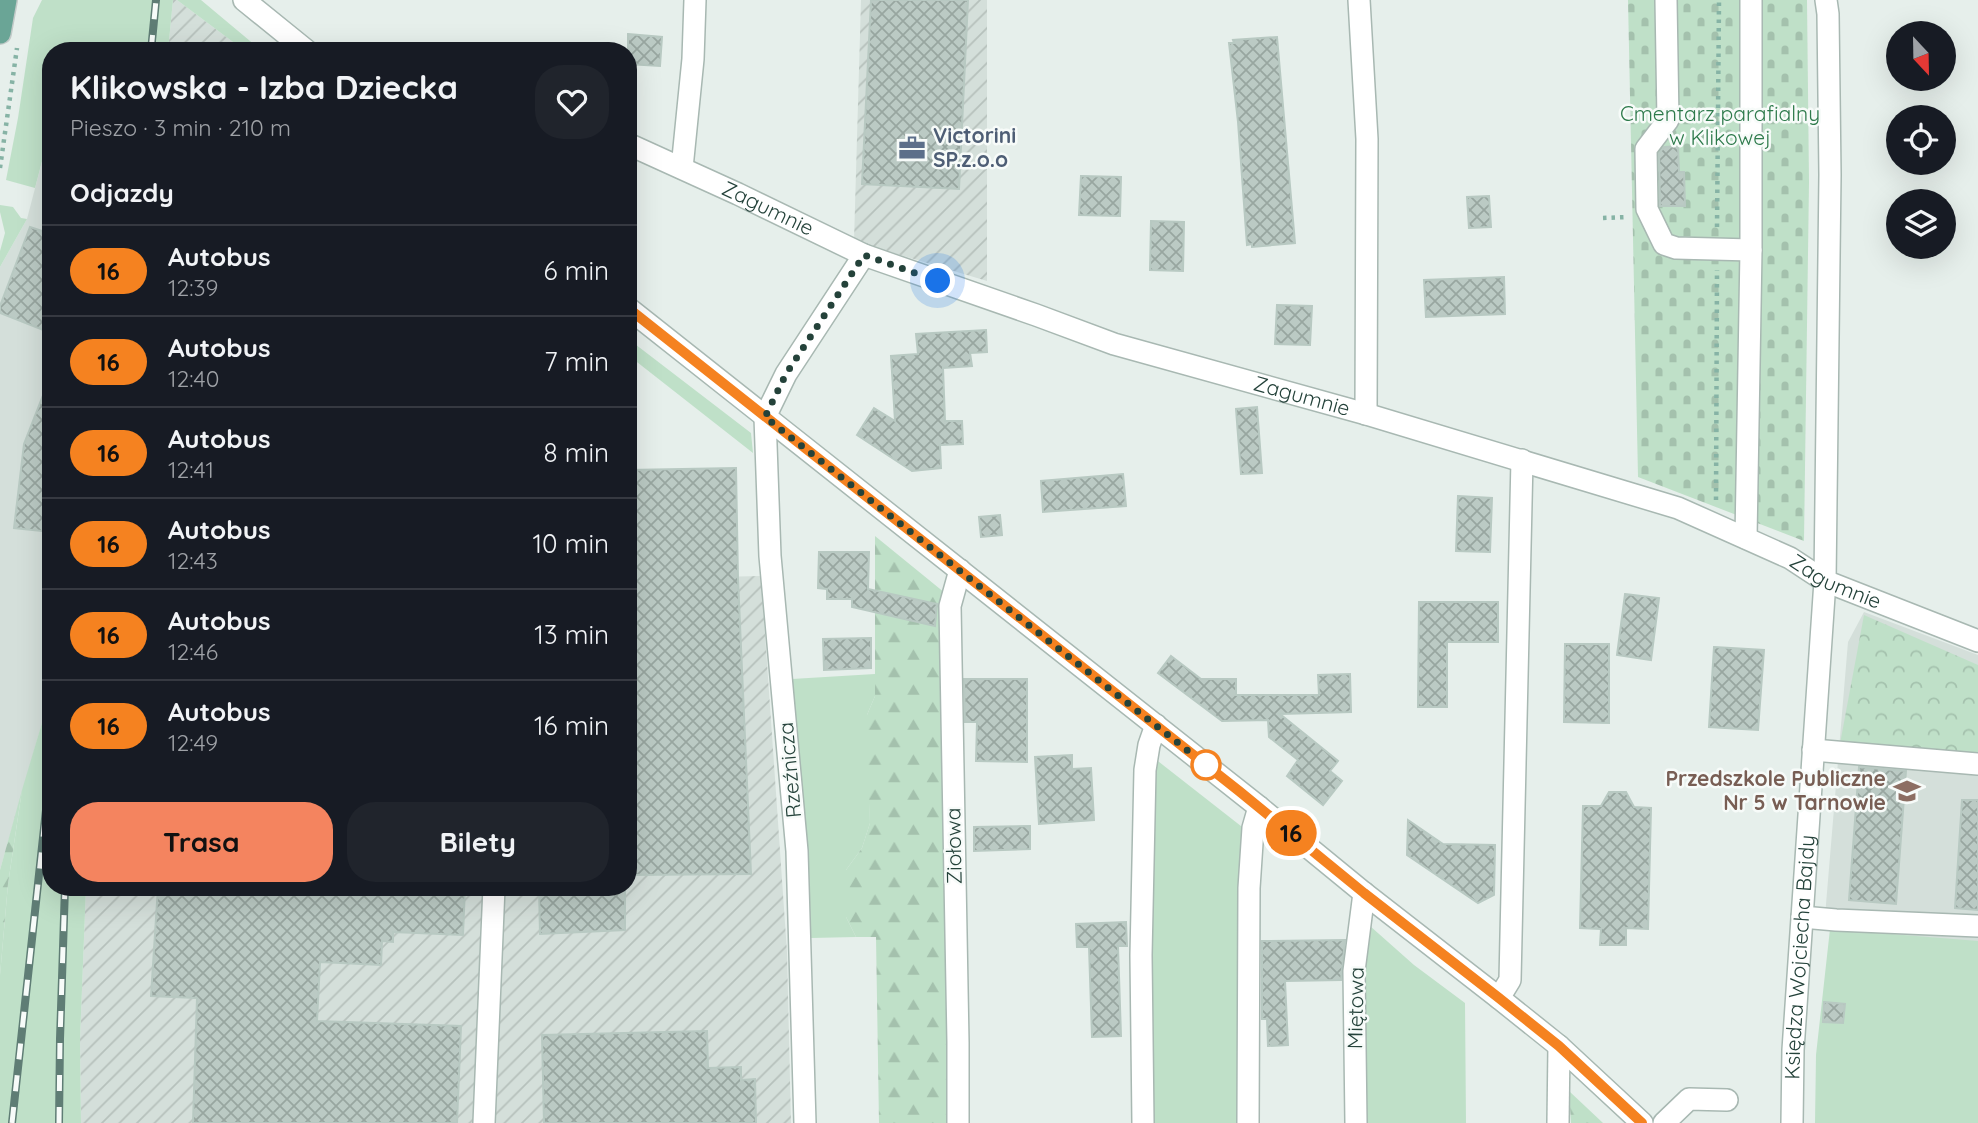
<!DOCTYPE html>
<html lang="pl">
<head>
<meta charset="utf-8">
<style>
	:root { --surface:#171b24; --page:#20242c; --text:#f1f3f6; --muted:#9ea1a6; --line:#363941; --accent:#f4845f }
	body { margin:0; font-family:Quicksand,sans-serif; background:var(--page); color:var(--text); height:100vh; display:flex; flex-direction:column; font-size:26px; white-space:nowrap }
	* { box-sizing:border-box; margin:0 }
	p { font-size:23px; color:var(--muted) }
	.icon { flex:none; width:38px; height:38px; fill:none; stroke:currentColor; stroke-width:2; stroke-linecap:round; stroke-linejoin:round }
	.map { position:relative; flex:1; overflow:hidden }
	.sheet { position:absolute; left:42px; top:42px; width:595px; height:854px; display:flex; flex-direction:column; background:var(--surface); border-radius:28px; box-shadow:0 7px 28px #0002 }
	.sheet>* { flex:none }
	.badge { padding:0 14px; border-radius:23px; font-size:24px; line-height:46px }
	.needle { width:46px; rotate:158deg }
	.controls { position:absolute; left:1886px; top:21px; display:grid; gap:14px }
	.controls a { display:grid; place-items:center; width:70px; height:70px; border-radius:50%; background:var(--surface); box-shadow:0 7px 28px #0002; font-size:35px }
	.you { position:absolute; width:35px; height:35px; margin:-18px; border:5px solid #fff; border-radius:50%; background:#1a73e8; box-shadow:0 0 0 10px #1a73e833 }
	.map>.badge { position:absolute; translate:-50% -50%; box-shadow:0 0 0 4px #fff }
	h2 { padding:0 28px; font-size:26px; line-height:63px }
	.round { display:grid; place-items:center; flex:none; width:74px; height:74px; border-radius:28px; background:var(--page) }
	.overview { display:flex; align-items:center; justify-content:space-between; height:119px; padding:0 28px }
	h1 { font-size:33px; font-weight:800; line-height:52px }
	.cta { display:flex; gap:14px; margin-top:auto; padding:14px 28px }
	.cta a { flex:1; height:80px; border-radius:28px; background:var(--accent); color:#111; font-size:28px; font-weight:800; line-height:80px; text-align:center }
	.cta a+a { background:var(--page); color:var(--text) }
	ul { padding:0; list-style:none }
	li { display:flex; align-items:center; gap:21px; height:91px; padding:0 28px; border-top:2px solid var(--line) }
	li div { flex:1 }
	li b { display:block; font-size:26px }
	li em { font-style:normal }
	li .badge { min-width:77px; font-weight:700; text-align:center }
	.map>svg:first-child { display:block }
	.built { fill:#d4dfda }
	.industrial { fill:url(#industrial-furrows) }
	.grass { fill:#bfe0c8 }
	.forest { fill:url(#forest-firs) }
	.cemetery { fill:url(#cemetery-stones) }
	.park { fill:url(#park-crowns) }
	.building { fill:url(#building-cross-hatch); stroke:#b8c9c2; stroke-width:2 }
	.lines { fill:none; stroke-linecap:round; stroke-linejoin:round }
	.minor-casing { stroke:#a8b8b2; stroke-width:24 }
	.major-casing { stroke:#c2cac8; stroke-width:24 }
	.path { stroke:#86b3a5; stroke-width:4.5; stroke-dasharray:3.5 5; stroke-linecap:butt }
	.minor { stroke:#fff; stroke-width:21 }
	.major { stroke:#6aa596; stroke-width:21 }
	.rail-casing { stroke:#5f7d75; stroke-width:8 }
	.rail { stroke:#f7fbf9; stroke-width:5; stroke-dasharray:16; stroke-linecap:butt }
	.line-casing { stroke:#fff; stroke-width:16 }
	.line { stroke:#f58220; stroke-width:10 }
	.walk { stroke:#24423a; stroke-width:7; stroke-dasharray:0 12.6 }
	.stop-dot { fill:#fff; stroke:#f58220; stroke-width:3.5 }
	.labels { text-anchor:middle; stroke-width:5; stroke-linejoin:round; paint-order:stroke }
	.park-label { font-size:21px; fill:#2d7a4b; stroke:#f7fbf9 }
	.service-label { font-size:21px; font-weight:bold; fill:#4e5e75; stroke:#f7fbf9; text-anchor:start }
	.street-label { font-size:21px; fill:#24423a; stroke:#f7fbf9 }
	.education-label { font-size:21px; font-weight:bold; fill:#785e54; stroke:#f7fbf9; text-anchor:end }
</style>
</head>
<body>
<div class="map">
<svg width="1978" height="1123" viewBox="0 0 1978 1123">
	<defs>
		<pattern id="industrial-furrows" width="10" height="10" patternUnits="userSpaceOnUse" patternTransform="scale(1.75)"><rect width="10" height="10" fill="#d4dfda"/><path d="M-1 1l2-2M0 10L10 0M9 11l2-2" fill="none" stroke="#b6c1bc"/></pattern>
		<pattern id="forest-firs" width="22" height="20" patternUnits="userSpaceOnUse" patternTransform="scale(1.75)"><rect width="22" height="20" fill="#bfe0c8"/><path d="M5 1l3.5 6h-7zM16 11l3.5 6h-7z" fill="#a4c1ad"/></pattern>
		<pattern id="cemetery-stones" width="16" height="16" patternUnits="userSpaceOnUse" patternTransform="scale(1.75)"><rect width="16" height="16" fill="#bfe0c8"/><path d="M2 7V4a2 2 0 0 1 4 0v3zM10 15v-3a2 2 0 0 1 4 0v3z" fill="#a4c1ad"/></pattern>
		<pattern id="park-crowns" width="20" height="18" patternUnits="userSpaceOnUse" patternTransform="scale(1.75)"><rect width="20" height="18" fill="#bfe0c8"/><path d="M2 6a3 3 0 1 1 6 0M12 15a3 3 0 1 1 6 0" fill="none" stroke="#a4c1ad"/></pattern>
		<pattern id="building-cross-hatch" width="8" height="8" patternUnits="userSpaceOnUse" patternTransform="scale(1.75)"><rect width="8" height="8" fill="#bbcac4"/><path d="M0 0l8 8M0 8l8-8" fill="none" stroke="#98a6a0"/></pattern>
	</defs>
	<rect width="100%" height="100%" fill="#e6efeb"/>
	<path class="built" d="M51 127V669L44 716 0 870V267L27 219Z
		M1864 612 1978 655V942L1824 928 1848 642Z"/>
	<path class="industrial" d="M173 0H177L245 51H168Z
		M861 0H987V281L854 241Z
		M761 576 787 952 791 1123H81L80 1040 86 887H628V579Z"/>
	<path class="grass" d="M42 0H173L168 51H51V127L35 188 6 180 18 118 33 18Z
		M177 0H201L262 51H245Z
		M0 205 13 207 21 218 27 219 0 267V251L5 233 0 212Z
		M631 341 751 433 753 453 628 355V344Z
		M51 669V887H86L80 1040 81 1123H0V975L8 884 22 790 44 716Z
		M875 674V696L867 715 870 823 862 848 846 870V917L856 937 811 938 792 679Z
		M1154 758 1246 830 1241 1123H1151L1149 932Z
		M1370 926 1414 965 1465 1003 1466 1123H1364L1361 973Z
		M1830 929 1978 941V1123H1815L1816 1055Z"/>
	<path class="forest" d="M875 536 945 593 949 1123H879L876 937H856L846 917V870L862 848 870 823 866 743 867 715 875 696Z
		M22 790 8 884 0 975V870Z
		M1569 1091 1603 1123H1571Z"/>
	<path class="cemetery" d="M1628 0H1807L1809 182 1804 541 1638 477Z"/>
	<path class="park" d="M1864 615 1978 665V760L1839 749Z"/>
	<path class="building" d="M871 0H968L959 189 862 184Z
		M628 34 662 37 660 66 628 64Z
		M1277 37 1295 243 1252 247V244L1247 245 1238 122 1229 43H1234L1233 40Z
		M1678 146 1679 172H1684L1685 206H1660L1659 153 1664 147Z
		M1081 176 1121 177 1120 216 1079 215Z
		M1489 196 1491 227 1469 228 1467 197Z
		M1151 221 1184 222 1183 271 1150 270Z
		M30 227 51 234V333L0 313V306Z
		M1504 277 1505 314 1426 317 1424 280Z
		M1277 305 1312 306 1310 345 1275 344Z
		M986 330 987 352 970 353 972 366 943 368 945 421H962L963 444 940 445 941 468 912 471 857 435 874 408 895 421 891 356 918 354 916 334Z
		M49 380H51V532L14 528 24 444Z
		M1257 407 1262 473 1241 474 1236 409Z
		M736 468 738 579 751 874 628 875V470Z
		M1123 474 1126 506 1043 512 1041 481Z
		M1458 496 1492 498 1490 552 1456 551Z
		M1000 515 1002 535 981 537 979 517Z
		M819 552H869L868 589 937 604 935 626 852 607V599H827V589L818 588Z
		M1625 594 1659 598 1651 660 1617 655Z
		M1419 602H1498V642H1447V707H1418Z
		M871 638V668L824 670 823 639Z
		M1565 644H1609V723L1564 722Z
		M1714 647 1764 650 1758 730 1709 727Z
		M1171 656 1201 679H1236V695H1319L1318 675 1350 674 1351 712 1280 714 1338 761 1330 771 1342 781 1323 805 1287 776 1298 760 1269 737 1268 720 1222 721 1158 673Z
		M964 679H1027V762L976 761 977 722H965Z
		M1072 755V769L1091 768 1094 820 1039 824 1035 757Z
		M1859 767 1906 771 1896 904 1849 900Z
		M1609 792H1626L1634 807 1651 808 1648 929 1626 928V945H1600L1601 929 1580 928 1583 806H1601Z
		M1962 800H1978V910L1955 908Z
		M1408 820 1443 844 1495 845 1494 895 1478 903 1407 855Z
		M1030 826V849L974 851V827Z
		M158 887H465L463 935 393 932V942L382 941 381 965 320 962 317 1021 461 1026 457 1123H193L197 998 151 996Z
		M539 887H625V930L540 934Z
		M1126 922 1127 946H1118L1121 1036 1092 1037 1089 947H1077L1076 924Z
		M1345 940 1341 980 1285 981 1288 1045 1268 1046 1267 1019H1262V941Z
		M1824 1002 1845 1004 1843 1023 1823 1022Z
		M707 1031 708 1068 741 1067V1080L755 1079 756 1123H544L542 1035Z"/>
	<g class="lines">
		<defs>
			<g id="minor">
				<path d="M244 0 307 51"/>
				<path d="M1359 0 1367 139 1366 414"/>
				<path d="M1666 0 1668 120 1646 149 1647 209 1664 244 1676 248 1751 250"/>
				<path id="s1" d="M628 144 738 194 864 255 1036 315 1114 344 1366 414 1678 508 1790 558 1825 581 1978 641"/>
				<path d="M682 168 693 59 695 0"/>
				<path d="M628 308 1259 807 1364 893 1499 998 1559 1046 1642 1123"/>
				<path d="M1746 538 1751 250V0"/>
				<path d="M1813 750 1978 764"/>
				<path d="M1802 917 1836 920 1978 926"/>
				<path d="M1499 998 1510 980 1522 460"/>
				<path d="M484 1123 494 887"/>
				<path d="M805 1123 797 851 770 556 765 417 786 374 864 255"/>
				<path d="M958 1123V1042L950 606 960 570"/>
				<path d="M1143 1123 1141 955 1145 770 1149 745 1156 725"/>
				<path d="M1248 1123 1249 888 1253 828 1259 807"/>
				<path d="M1356 1123 1354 971 1364 893"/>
				<path d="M1558 1123 1559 1046"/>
				<path d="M1664 1123 1689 1099 1727 1100"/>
				<path id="s2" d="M1792 1123 1793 1050 1825 581 1830 175 1828 14 1826 0"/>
			</g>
			<path id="major" d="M0 33 6 0"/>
		</defs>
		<use href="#minor" class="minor-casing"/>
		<use href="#major" class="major-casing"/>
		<path class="path" d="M0 168 17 48
			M1603 218 1627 217
			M1717 227 1719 0
			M1716 500 1717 270"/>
		<use href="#minor" class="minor"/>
		<use href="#major" class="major"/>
		<defs>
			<path id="rail" d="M151 51 156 0
				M12 1123 51 764
				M59 1123 60 1039 65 887"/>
		</defs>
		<use href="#rail" class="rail-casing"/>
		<use href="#rail" class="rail"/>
	</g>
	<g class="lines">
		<defs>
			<path id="line" d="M628 308 1239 791 1364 893 1499 998 1559 1046 1642 1123"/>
		</defs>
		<use href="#line" class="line-casing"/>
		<use href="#line" class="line"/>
		<path class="walk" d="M938 281 864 255 786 374 765 417 1206 765"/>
	</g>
	<defs>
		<symbol id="office-bare" viewBox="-9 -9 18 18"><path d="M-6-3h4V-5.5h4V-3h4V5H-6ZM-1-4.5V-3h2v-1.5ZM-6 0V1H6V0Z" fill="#5c6f8a" stroke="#f7fbf9" stroke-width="2.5" paint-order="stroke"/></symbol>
		<symbol id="school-bare" viewBox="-9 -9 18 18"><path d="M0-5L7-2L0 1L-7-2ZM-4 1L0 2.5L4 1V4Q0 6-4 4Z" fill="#8d6e63" stroke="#f7fbf9" stroke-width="2.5" paint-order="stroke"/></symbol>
	</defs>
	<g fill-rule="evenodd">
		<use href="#office-bare" x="893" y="129" width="38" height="38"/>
		<use href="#school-bare" x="1888" y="772" width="38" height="38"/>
	</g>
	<circle class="stop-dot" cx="1206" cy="765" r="14"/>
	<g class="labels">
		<g class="park-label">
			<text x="1720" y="121">Cmentarz parafialny<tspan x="1720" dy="24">w Klikowej</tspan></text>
		</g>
		<g class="service-label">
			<text x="933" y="143">Victorini<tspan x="933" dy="24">SP.z.o.o</tspan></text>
		</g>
		<g class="street-label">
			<text dy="7" stroke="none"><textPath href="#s1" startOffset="154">Zagumnie</textPath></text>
			<text dy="7" stroke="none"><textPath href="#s1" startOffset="721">Zagumnie</textPath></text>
			<text dy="7" stroke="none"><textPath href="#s1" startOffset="1288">Zagumnie</textPath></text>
			<text transform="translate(790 770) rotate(-95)" y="7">Rzeźnicza</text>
			<text transform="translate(954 846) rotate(-91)" y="7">Ziołowa</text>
			<text dy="7" stroke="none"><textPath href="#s2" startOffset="166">Księdza Wojciecha Bajdy</textPath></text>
			<text transform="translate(1356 1008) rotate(-89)" y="7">Miętowa</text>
		</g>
		<g class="education-label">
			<text x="1886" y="786">Przedszkole Publiczne<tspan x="1886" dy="24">Nr 5 w Tarnowie</tspan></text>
		</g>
	</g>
</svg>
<div class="controls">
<a><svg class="needle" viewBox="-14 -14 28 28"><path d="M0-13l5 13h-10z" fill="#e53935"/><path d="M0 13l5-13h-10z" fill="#9ea1a6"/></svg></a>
<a><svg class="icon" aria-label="locate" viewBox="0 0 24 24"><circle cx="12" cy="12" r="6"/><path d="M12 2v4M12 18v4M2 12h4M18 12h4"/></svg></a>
<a><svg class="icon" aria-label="layers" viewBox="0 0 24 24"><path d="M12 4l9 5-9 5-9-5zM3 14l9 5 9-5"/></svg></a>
</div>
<div class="you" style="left:938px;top:281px"></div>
<b class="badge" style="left:1291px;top:833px;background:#f58220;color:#111">16</b>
<section class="sheet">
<div class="overview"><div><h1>Klikowska - Izba Dziecka</h1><p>Pieszo · 3 min · 210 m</p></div><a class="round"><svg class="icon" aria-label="heart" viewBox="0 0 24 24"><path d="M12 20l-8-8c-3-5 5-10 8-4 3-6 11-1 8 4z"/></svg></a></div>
<h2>Odjazdy</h2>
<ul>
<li><span class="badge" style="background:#f58220;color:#111">16</span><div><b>Autobus</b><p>12:39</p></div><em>6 min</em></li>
<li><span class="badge" style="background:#f58220;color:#111">16</span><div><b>Autobus</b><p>12:40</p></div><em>7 min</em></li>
<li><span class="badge" style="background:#f58220;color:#111">16</span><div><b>Autobus</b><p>12:41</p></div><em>8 min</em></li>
<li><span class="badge" style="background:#f58220;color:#111">16</span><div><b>Autobus</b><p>12:43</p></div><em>10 min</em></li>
<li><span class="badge" style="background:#f58220;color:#111">16</span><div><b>Autobus</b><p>12:46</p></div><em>13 min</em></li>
<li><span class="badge" style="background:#f58220;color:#111">16</span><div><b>Autobus</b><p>12:49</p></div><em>16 min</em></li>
</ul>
<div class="cta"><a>Trasa</a><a>Bilety</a></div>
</section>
</div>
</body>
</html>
